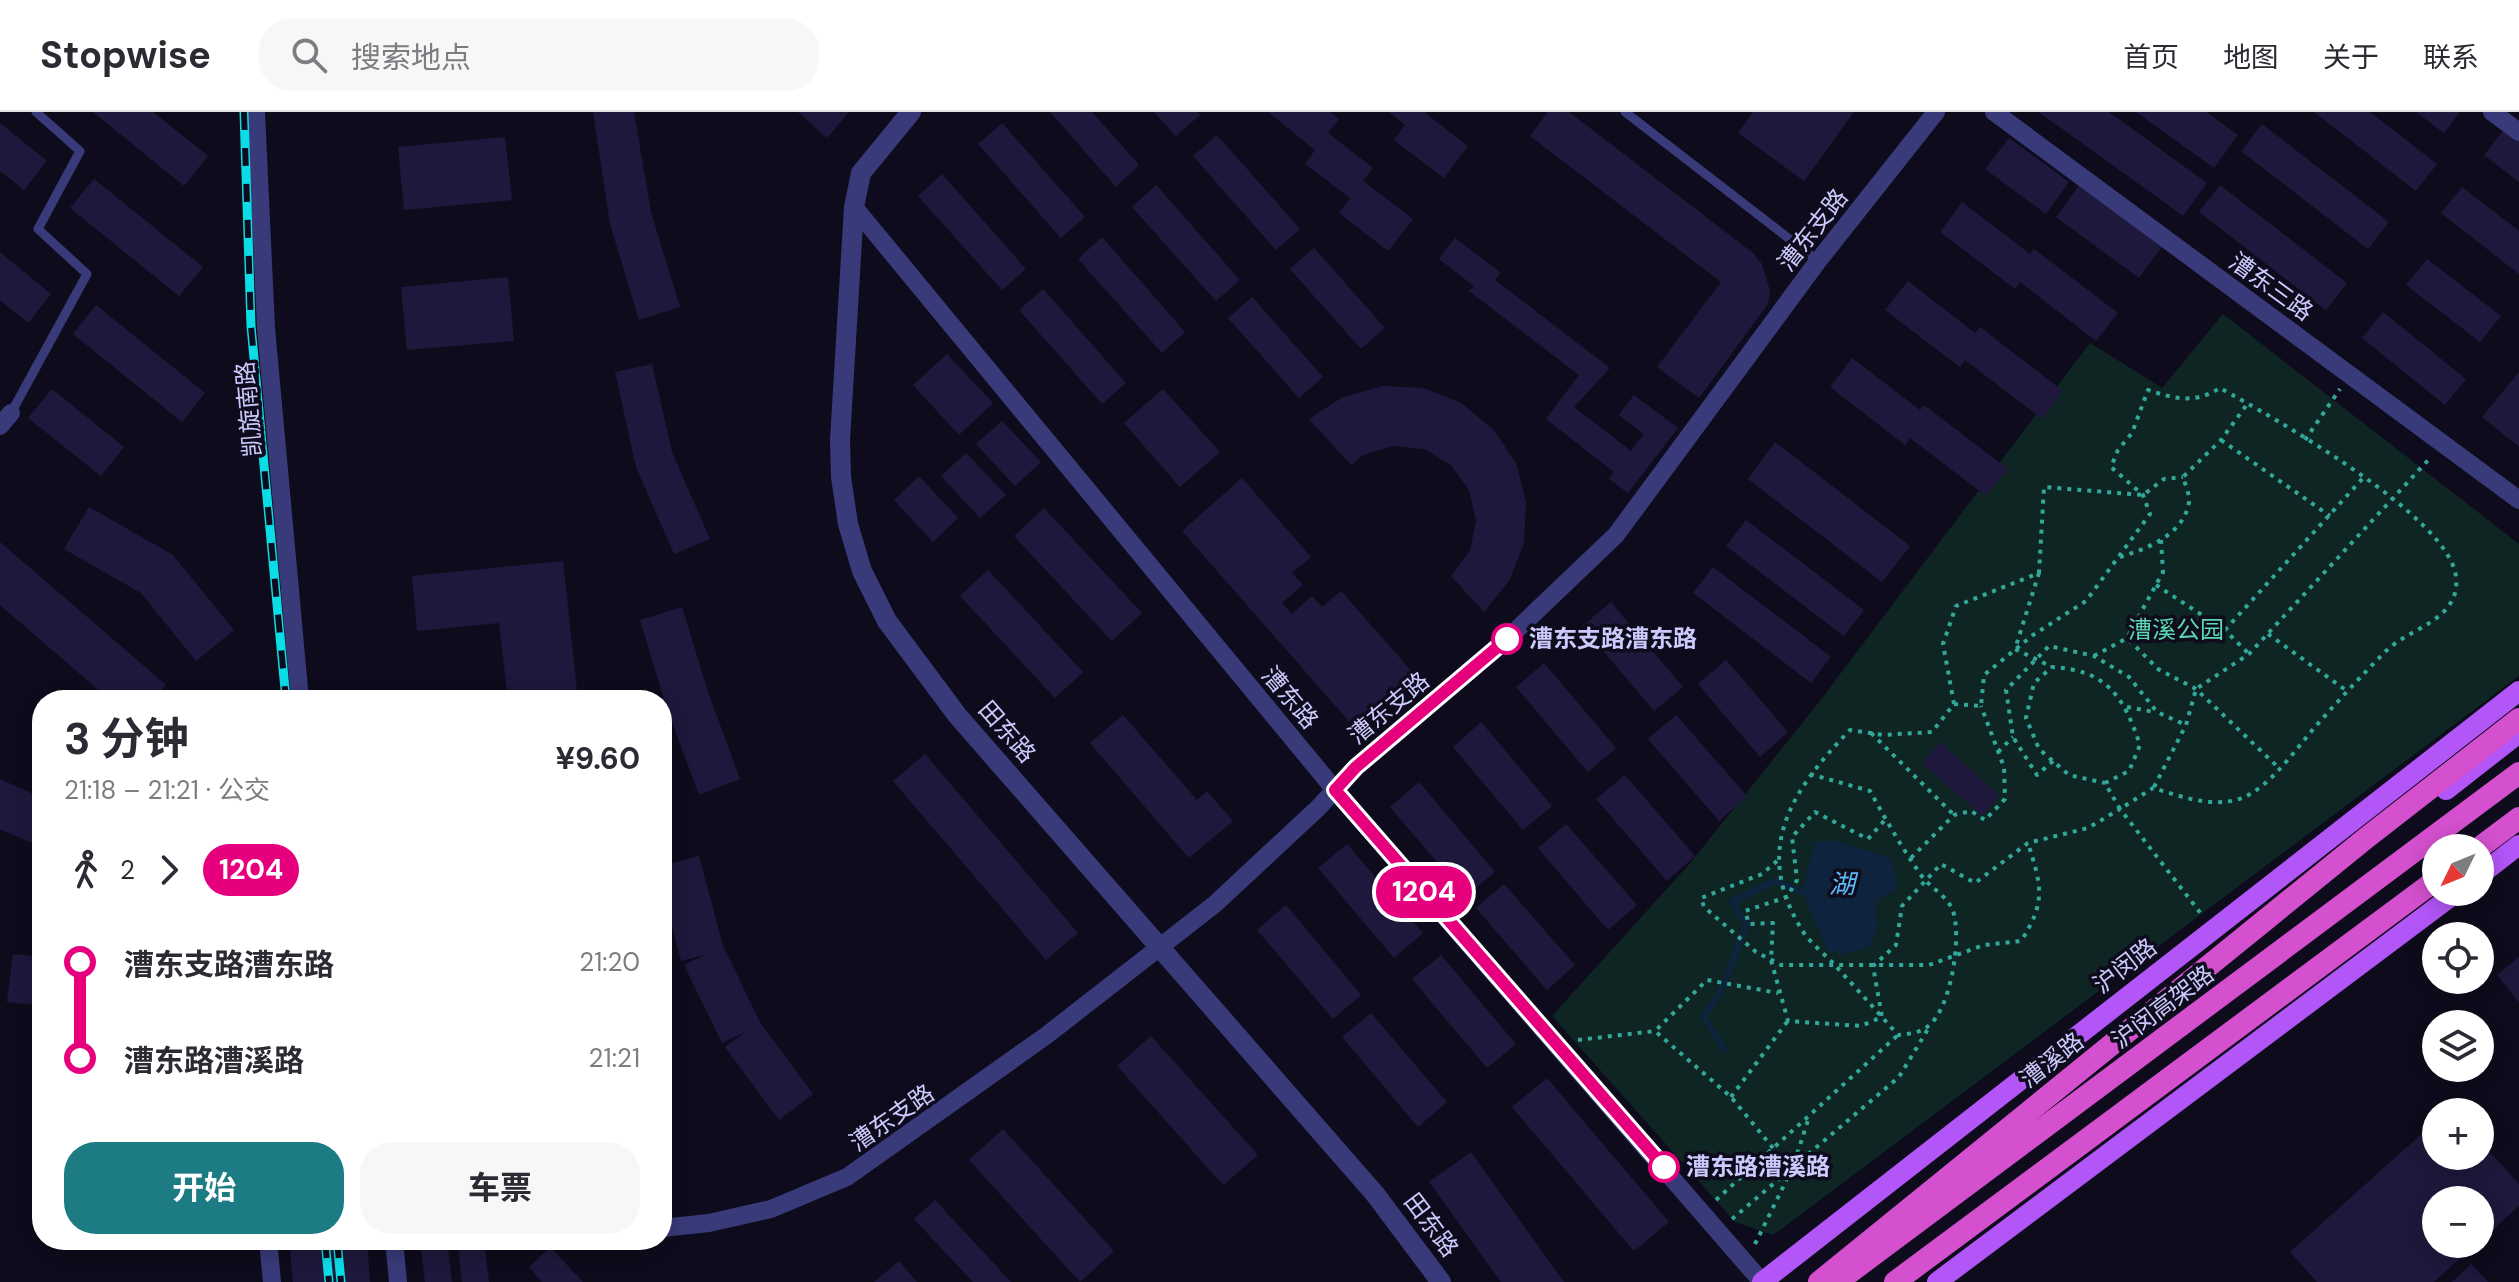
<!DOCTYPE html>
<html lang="zh">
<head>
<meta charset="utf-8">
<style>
	:root { --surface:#fff; --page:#f7f7f7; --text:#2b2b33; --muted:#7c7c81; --line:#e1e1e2; --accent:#1d7b84 }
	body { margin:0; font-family:"DM Sans","Noto Sans SC",sans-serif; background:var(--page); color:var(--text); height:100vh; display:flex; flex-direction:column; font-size:30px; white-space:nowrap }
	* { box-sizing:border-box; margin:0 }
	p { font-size:26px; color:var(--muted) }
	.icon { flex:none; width:44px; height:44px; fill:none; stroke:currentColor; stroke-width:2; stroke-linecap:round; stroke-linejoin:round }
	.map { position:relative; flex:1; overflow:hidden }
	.sheet { position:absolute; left:32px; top:578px; width:640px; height:560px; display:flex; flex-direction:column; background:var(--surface); border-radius:32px; box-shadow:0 4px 20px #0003 }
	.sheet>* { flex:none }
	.badge { padding:0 16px; border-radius:26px; font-size:28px; line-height:52px }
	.needle { width:52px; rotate:227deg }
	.tools { position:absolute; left:2422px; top:722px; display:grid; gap:16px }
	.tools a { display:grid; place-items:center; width:72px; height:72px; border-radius:50%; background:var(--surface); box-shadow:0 4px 20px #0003; font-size:40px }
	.map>.badge { position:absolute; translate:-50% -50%; box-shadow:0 0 0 4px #fff }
	.legs { display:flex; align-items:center; gap:12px; height:88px; padding:0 32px; font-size:26px }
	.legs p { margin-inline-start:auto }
	.overview { display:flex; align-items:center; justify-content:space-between; height:136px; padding:0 32px }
	h1 { font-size:44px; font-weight:700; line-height:60px }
	.primary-button { display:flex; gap:16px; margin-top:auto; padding:16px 32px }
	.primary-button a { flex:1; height:92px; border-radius:32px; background:var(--accent); color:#fff; font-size:32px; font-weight:700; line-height:92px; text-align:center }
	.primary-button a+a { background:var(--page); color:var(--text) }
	ul { padding:0 32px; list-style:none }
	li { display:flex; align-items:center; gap:28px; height:96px; font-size:30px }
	li i { display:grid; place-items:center; width:12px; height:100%; margin:0 10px; background:currentColor }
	li i::after { content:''; width:20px; height:20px; margin:-10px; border:6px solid; border-radius:50%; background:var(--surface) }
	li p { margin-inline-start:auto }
	li:first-child i { background:linear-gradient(#0000 50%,currentColor 0) }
	li:last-child i { background:linear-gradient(currentColor 50%,#0000 0) }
	header { display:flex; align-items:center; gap:48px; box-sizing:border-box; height:112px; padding:0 40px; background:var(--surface); border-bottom:2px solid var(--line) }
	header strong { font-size:38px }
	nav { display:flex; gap:44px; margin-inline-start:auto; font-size:28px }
	.search { width:560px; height:72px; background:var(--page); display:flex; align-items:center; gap:20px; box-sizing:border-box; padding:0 28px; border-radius:32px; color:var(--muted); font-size:30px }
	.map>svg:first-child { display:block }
	.green { fill:#0f2523 }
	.water { fill:#0e233e }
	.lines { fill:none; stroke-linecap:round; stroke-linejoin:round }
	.stream { stroke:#0e233e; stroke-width:6 }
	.building { fill:#1e193c }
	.path { stroke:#32a89a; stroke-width:4; stroke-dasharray:4 6; stroke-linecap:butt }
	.service { stroke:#393a79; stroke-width:9 }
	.minor { stroke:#393a79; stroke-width:18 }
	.tertiary { stroke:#393a79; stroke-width:20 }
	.primary { stroke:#b256f7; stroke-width:20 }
	.trunk { stroke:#d450ce; stroke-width:22 }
	.rail-casing { stroke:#0bdde7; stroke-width:9 }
	.rail { stroke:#0e0c1c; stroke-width:6; stroke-dasharray:18; stroke-linecap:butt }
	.trunk-bridge { stroke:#d450ce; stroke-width:22 }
	.line-1-casing { stroke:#fff; stroke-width:18 }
	.line-1 { stroke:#e6007e; stroke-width:12 }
	.stop-1-dot { fill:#fff; stroke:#e6007e; stroke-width:4 }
	.labels { text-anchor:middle; stroke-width:7; stroke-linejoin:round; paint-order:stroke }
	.street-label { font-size:24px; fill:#ccc9fc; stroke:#0e0c1c }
	.park-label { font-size:24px; fill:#5ad8b1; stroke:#0e0c1c }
	.stop-label { font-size:24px; font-weight:bold; fill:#ccc9fc; stroke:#0e0c1c; text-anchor:start }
	.water-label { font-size:26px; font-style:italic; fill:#5db8f7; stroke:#0e0c1c }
</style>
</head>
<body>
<header>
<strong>Stopwise</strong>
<div class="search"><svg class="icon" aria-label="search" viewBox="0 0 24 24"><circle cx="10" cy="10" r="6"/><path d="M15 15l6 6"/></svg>搜索地点</div>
<nav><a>首页</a><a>地图</a><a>关于</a><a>联系</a></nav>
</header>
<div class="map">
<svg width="2519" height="1170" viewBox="0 0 2519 1170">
	<rect width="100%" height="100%" fill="#0e0c1c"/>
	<path class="green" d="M2223 202 2519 432V564L1773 1123 1735 1110 1552 904 1691 750 1819 590 2090 231 2162 276Z"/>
	<path class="water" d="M1836 729 1891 746 1898 777 1874 789 1878 816 1869 835 1843 842 1828 839 1802 780 1815 730Z"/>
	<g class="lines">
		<path class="stream" d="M1724 937 1704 905 1721 879 1746 814 1733 789 1775 769 1802 780"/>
	</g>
	<path class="building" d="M93 0H153L208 44 184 74Z
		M593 0H634L651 100 680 195 639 208 610 112Z
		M798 0H849L827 26Z
		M1050 0H1092L1139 53 1116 75Z
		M1154 0H1197L1200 3 1176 24Z
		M1268 0H1330L1339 7 1328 21 1373 56 1363 69 1413 107 1388 139 1339 101 1350 86 1305 52 1315 38Z
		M1389 0H1424L1468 34 1444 66 1394 28 1405 13Z
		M1548 0H1569L1753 141 1762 152 1770 179 1768 192 1699 286 1657 255 1721 170 1530 24Z
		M1753 0H1854L1804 69 1738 21Z
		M2039 0H2109L2207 71 2183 104Z
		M2136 0H2206L2238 23 2214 56Z
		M2314 0H2370L2437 52 2416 79Z
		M2416 0H2460L2444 21Z
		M0 11 47 49 24 78 0 59Z
		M1002 11 1085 105 1061 126 978 32Z
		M2262 12 2389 110 2368 137 2241 39Z
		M2505 16 2519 26V70L2484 43Z
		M1217 23 1300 117 1276 138 1193 44Z
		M505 25 512 88 404 98 398 35Z
		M2009 26 2069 70 2046 102 1985 57Z
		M942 62 1026 157 1002 178 918 84Z
		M94 67 203 155 179 184 70 96Z
		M2080 72 2163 133 2139 166 2056 105Z
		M1156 73 1240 168 1216 189 1132 95Z
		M2220 73 2347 171 2326 198 2199 100Z
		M2462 75 2519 119V162L2441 101Z
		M1962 90 2030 142 2034 137 2118 201 2096 229 2020 170 2015 177 1940 120Z
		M1102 125 1185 220 1162 241 1078 147Z
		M1455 126 1501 161 1495 168 1610 256 1574 295 1631 339 1644 322 1619 303 1634 283 1678 316 1628 381 1609 367 1614 360 1546 307 1579 263 1469 179 1474 174 1439 147Z
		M1314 136 1385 216 1361 237 1290 157Z
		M0 140 51 182 28 211 0 188Z
		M2427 147 2501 204 2480 230 2406 173Z
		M508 165 514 229 407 238 401 175Z
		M1908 169 1975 221 1980 215 2063 279 2042 307 1965 248 1960 255 1885 198Z
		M1043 177 1126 271 1102 292 1019 198Z
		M1252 185 1323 265 1299 286 1228 206Z
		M96 193 205 281 182 310 73 222Z
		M2383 200 2466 267 2445 293 2362 226Z
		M947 242 993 291 959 323 913 273Z
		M1852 246 1920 298 1924 293 2008 357 1986 384 1910 326 1905 333 1830 275Z
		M652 252 672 340 710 427 674 442 636 355 615 260Z
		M2519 260V335L2482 305Z
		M1383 274 1423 276 1461 291 1493 317 1516 351 1526 390 1524 431 1509 469 1484 500 1451 464 1470 439 1476 408 1469 378 1451 353 1424 337 1393 334 1363 343 1351 353 1309 307 1343 285Z
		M52 277 124 335 101 364 28 306Z
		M1163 277 1220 340 1180 375 1124 311Z
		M1002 309 1041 350 1015 374 976 332Z
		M1775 330 1910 434 1882 470 1748 367Z
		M966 341 1006 383 980 406 941 364Z
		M919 364 958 406 933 430 894 388Z
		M1242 366 1311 445 1292 461 1303 473 1282 491 1292 502 1312 484 1322 495 1341 479 1414 562 1354 615 1182 419Z
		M89 395 173 443 234 518 196 549 141 481 64 437Z
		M1044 396 1142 501 1112 529 1014 424Z
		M1746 408 1864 498 1844 524 1726 434Z
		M0 430 166 573 152 588H110L0 493Z
		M563 449 578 588H508L499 511 417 519 412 464Z
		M1713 455 1831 545 1811 571 1693 481Z
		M988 458 1083 560 1055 586 960 484Z
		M1611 490 1683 575 1654 599 1582 514Z
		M682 495 708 580 740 667 699 683 666 594 640 508Z
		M1726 548 1788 620 1760 645 1698 572Z
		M1544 551 1616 636 1588 660 1516 575Z
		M1123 603 1197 688 1207 679 1233 709 1189 746 1090 631Z
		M1676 603 1747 684 1719 709 1648 627Z
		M1481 610 1552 694 1523 718 1453 635Z
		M1940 630 2000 684 1982 704 1922 651Z
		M925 642 1078 821 1046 848 893 669Z
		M1625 663 1695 744 1667 769 1596 687Z
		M0 667 42 686V726L38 734 0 717Z
		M1419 670 1495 760 1466 784 1390 695Z
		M1566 712 1637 793 1608 818 1538 736Z
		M1347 732 1423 821 1394 846 1318 756Z
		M699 744 723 834 761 912 813 982 779 1008 725 935 747 919 722 931 684 853 707 842 681 849 662 777V754Z
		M1504 772 1575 853 1547 878 1476 796Z
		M1286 793 1361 883 1333 907 1257 818Z
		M13 842 42 845V894L7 890Z
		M1441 843 1516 932 1487 956 1412 867Z
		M2519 845V890L2497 863Z
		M1371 901 1447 990 1418 1015 1342 925Z
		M1151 924 1258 1043 1223 1073 1117 954Z
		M1547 966 1669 1110 1634 1139 1512 995Z
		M2436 1009V1044H2480V1029L2519 1072V1094L2480 1129V1088H2436V1132H2476L2434 1170H2317L2290 1140Z
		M1003 1017 1114 1139 1080 1170 969 1048Z
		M1471 1040 1564 1170H1501L1429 1070Z
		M935 1088 1011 1170H973L914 1107Z
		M289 1128H367L370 1170H293Z
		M447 1128 452 1170H425L420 1129Z
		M484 1129 489 1170H462L458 1132Z
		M550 1135 583 1170H542L529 1155Z
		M899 1149 917 1170H874Z
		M2471 1152 2488 1170H2452Z"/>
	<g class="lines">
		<path class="path" d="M2221 328 2330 404
			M2305 328 2340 277
			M2161 428 2163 460 2127 526 2158 557 2196 577 2280 657
			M2120 445C2146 437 2184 423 2189 390 2190 383 2185 372 2183 365L2221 328 2248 291
			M2039 461 2015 537 2052 555
			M2156 473 2225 518 2249 542
			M2225 518 2363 366
			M2268 522 2347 579
			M2094 544 2127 526
			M1954 592 1943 532 1956 494 2039 461 2044 375 2143 383 2164 367 2183 365
			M2127 595 2154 600
			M1871 621 1954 703
			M1998 640 2013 625
			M2053 649 2037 663 2013 625 2006 578 2049 534 2094 544 2129 565 2157 600 2186 613
			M1810 662 1870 679C1886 708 1902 736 1921 763 1930 776 1947 783 1953 799 1962 825 1951 899 1927 915 1919 921 1908 922 1898 923 1876 898 1854 874 1832 850 1821 839 1806 827 1799 813 1753 734 1794 676 1850 618L1883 623 1932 620 1954 592 1981 594 1984 563 2033 523 2086 489 2150 402 2143 383 2111 355 2118 338 2132 321 2148 278C2176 287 2194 292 2220 276 2274 306 2450 405 2456 465 2461 508 2409 516 2386 539 2361 564 2338 589 2315 615 2296 637 2270 675 2242 686 2213 697 2180 684 2153 676L2120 697 2105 671 2129 659 2140 633C2124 585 2107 558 2052 555L2034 571 2026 606 2039 637 2069 663 2105 671
			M2154 675 2186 613 2196 577 2249 542 2431 345
			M1884 709 1868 727 1815 700 1792 725 1797 768 1787 785 1745 799 1749 812 1773 811 1771 848 1788 909 1861 914 1882 905 1873 854 1896 833 1902 794 1941 752 1975 771 2028 731 2088 716 2120 697 2202 803
			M1911 746 1954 703 1971 699 1985 708 2005 687 2004 655 1981 594
			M1777 749 1762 762 1701 786 1704 795 1756 840 1781 853H1929L1984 833 2021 829C2047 789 2041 773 2028 731
			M1578 928 1655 919
			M1731 985 1787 910
			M1773 1036 1731 985 1655 919 1707 868 1778 881
			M1716 1088 1898 923
			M1732 1107 1899 965 1928 917
			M1755 1132 1793 1055 1809 1005"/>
		<path class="service" d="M1625 0 1818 149
			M11 301 87 162 38 117 80 39 36 0"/>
		<path class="minor" d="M256 0 266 216 300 588
			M1994 0 2519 388
			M2492 0 2519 20
			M854 95 1335 678 1762 1170
			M0 314 11 301
			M662 1116 709 1111 771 1097 847 1065 1047 923 1215 792 1318 696 1356 655 1507 527 1616 423 1818 149 1936 0
			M268 1128 272 1170
			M394 1128 398 1170"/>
		<path class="tertiary" d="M911 0 861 61 854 95 840 328 841 365 848 412 862 459 887 509 957 603 1375 1082 1441 1170"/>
		<path class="primary" d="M2446 678 2519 621
			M2480 763 2519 733
			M1762 1170 2519 579
			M1937 1170 2457 780"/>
		<path class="trunk" d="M2479 736 2519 706
			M1837 1170 2519 661
			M1895 1170 2436 768"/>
		<defs>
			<path id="rail" d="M244 0 251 214 286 588
				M325 1128 329 1170
				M337 1128 341 1170"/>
		</defs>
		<use href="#rail" class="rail-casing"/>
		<use href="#rail" class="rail"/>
		<path class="trunk-bridge" d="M1819 1170 2365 727 2519 607"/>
	</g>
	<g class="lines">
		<defs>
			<path id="line-1" d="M1507 527 1356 655 1335 678 1664 1055"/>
		</defs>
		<use href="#line-1" class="line-1-casing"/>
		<use href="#line-1" class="line-1"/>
	</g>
	<g class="stop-1-dot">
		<circle cx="1507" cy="527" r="14"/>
		<circle cx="1664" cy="1055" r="14"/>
	</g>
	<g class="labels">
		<g class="street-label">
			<text transform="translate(1813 118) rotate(-52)" y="8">漕东支路</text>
			<text transform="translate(2271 175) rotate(36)" y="8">漕东三路</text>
			<text transform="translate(249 297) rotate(-95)" y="8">凯旋南路</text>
			<text transform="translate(1290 586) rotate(50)" y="8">漕东路</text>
			<text transform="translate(1389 596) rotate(-40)" y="8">漕东支路</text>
			<text transform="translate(1007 620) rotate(49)" y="8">田东路</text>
			<text transform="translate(2125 854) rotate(-38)" y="8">沪闵路</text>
			<text transform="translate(2163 895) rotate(-37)" y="8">沪闵高架路</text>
			<text transform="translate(2052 948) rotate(-38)" y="8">漕溪路</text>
			<text transform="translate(892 1006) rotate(-35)" y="8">漕东支路</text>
			<text transform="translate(1431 1113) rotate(53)" y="8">田东路</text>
		</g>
		<g class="park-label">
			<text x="2176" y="526">漕溪公园</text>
		</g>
		<g class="stop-label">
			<text x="1529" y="535">漕东支路漕东路</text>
			<text x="1686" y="1063">漕东路漕溪路</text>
		</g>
		<g class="water-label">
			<text x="1842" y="781">湖</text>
		</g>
	</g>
</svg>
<div class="tools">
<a><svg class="needle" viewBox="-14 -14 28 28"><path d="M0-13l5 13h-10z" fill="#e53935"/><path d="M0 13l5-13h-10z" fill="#7c7c81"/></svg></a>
<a><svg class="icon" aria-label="locate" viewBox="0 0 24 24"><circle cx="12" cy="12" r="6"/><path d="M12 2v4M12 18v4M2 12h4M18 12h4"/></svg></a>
<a><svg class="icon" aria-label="layers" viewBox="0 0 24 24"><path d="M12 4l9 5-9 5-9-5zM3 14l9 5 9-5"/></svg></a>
<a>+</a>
<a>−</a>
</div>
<b class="badge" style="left:1424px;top:780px;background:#e6007e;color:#fff">1204</b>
<section class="sheet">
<div class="overview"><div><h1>3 分钟</h1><p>21:18 – 21:21 · 公交</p></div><b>¥9.60</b></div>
<div class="legs"><svg class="icon" aria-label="walk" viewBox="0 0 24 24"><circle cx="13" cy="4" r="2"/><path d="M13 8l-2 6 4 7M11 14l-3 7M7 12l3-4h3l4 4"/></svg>2<svg class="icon" aria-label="forward" viewBox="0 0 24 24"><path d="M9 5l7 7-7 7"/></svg><b class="badge" style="background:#e6007e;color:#fff">1204</b></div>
<ul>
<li><i style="color:#e6007e"></i><b>漕东支路漕东路</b><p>21:20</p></li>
<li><i style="color:#e6007e"></i><b>漕东路漕溪路</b><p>21:21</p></li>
</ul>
<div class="primary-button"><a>开始</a><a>车票</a></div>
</section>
</div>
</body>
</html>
